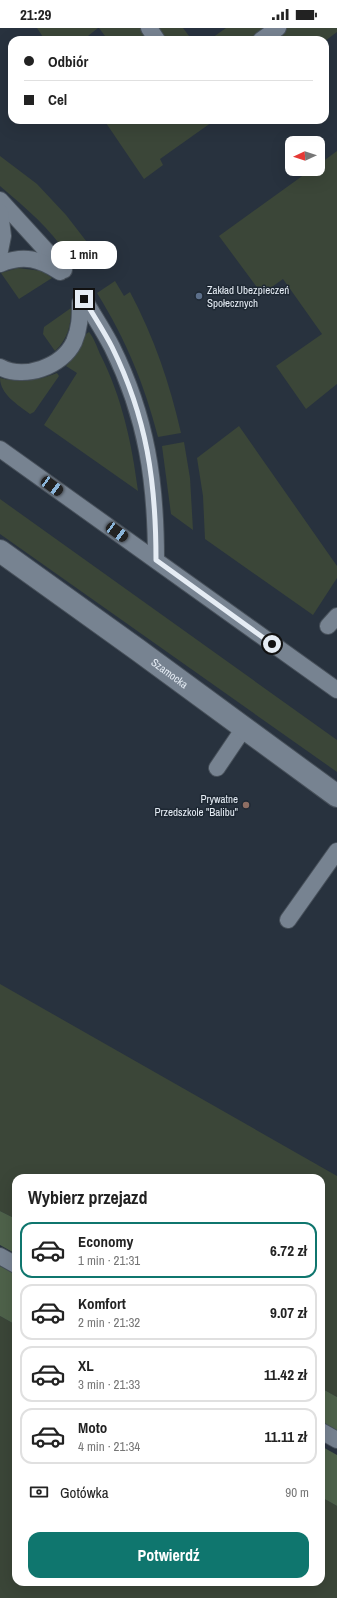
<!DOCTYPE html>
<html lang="pl">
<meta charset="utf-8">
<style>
body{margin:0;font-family:"Archivo Narrow",sans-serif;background:#f2f2f2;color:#222;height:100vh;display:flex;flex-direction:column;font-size:15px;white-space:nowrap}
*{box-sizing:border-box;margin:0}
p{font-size:13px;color:#767676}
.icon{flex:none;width:22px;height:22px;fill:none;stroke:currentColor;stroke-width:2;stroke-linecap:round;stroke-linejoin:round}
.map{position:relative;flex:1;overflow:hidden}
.drawer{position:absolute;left:12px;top:1146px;width:313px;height:412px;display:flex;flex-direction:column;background:#fff;border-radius:12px;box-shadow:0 4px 16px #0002}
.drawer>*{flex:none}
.top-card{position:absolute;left:8px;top:8px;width:321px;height:88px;border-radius:12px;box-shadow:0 4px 16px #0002;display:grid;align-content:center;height:88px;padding:0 16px;background:#fff}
.needle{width:26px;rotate:267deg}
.buttons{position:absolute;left:285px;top:108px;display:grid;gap:8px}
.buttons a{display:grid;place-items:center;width:40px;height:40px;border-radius:8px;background:#fff;box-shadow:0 4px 16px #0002;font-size:20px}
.end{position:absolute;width:18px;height:18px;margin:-9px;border:5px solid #e5ecf4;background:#111;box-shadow:0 0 0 2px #111}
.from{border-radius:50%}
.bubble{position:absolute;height:28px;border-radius:12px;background:#fff;box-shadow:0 4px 16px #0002;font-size:13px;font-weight:700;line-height:28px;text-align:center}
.car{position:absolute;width:12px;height:24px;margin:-12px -6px;border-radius:5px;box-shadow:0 0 3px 1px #0007;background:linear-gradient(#222 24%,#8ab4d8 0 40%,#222 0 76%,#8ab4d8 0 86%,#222 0)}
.top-card b{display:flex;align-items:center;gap:14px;height:38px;font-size:15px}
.top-card b+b{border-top:1px solid #e0e0e0}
.top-card i{width:10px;height:10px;background:#222}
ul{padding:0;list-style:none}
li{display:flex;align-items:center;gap:12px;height:56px;margin:0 8px 6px;padding:0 8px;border:2px solid #e0e0e0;border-radius:12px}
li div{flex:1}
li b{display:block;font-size:15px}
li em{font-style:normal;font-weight:700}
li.active{border-color:#0f766e}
li>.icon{width:36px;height:36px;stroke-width:1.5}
h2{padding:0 16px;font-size:18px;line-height:48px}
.pay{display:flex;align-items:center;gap:10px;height:44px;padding:0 16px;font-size:15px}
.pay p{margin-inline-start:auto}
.primary-button{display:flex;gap:8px;margin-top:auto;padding:8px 16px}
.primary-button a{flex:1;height:46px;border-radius:12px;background:#0f766e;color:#fff;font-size:16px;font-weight:700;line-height:46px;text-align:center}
.status{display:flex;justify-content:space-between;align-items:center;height:28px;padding:0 20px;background:#fff;direction:ltr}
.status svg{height:11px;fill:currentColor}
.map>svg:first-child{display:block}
.green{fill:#3b4638}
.forest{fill:#4e624a}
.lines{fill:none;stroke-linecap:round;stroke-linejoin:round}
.lane-casing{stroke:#47505a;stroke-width:18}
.street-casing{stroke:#47505a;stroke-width:24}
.lane{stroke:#778391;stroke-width:16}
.street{stroke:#778391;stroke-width:22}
.route{stroke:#e5ecf4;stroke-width:5}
.service-dot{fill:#5c6f8a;stroke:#1e2833;stroke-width:1.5}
.education-dot{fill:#8d6e63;stroke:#1e2833;stroke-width:1.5}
.labels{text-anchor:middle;stroke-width:3;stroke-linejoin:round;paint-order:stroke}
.poi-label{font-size:11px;fill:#e5ecf4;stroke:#1e2833;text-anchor:start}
.street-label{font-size:11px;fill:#e5ecf4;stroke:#1e2833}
</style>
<div class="status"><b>21:29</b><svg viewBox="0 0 49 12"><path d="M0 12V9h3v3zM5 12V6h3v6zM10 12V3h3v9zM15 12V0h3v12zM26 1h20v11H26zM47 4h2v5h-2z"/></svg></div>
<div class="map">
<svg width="337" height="1570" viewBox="0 0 337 1570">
<rect width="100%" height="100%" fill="#28323e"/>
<g class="green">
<polygon points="37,0 98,0 83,12 45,12"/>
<polygon points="99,0 183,0 192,12 108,12"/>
<polygon points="226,0 337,0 337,4 325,13 209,12"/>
<polygon points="104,92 215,92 160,131 163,137 144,151"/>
<polygon points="337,123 337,356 306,381 276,338 322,306 283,251 262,266 219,208 312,141 318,141 318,137"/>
<path d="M0 128 37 156 66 187 90 218 71 232C51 201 28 182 0 158Z"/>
<polygon points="18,240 42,243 52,250 19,271 1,245"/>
<path d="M115 253 124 268 130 264C154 309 170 356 181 405L158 409C144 355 126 312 97 265Z"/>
<path d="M71 280C71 297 68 311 55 323L43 306 44 299Z"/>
<path d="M89 304C94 310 97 319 100 326 122 369 132 416 138 463L44 397 77 345 66 338 76 327 86 306Z"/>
<path d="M57 345 59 348 34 384 30 386C18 377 0 366 0 350 21 355 37 353 57 345Z"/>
<polygon points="239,398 337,538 337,550 313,587 205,511 203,468 197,430"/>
<polygon points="184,414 190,450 193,502 171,486 162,418"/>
<polygon points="0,471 337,712 337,744 0,506"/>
<polygon points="0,956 337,1148 337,1369 321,1360 321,1150 16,1150 16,1191 0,1183"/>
<polygon points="0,1288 16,1297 16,1554 321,1554 321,1469 337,1478 337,1570 0,1570"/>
</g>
<g class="forest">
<polygon points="0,1183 16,1191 16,1226 0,1217"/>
<polygon points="0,1238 16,1247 16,1297 0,1288"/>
<polygon points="321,1360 337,1369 337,1403 321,1394"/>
<polygon points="321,1418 337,1427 337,1478 321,1469"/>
</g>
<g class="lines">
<g class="lane-casing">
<g id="lane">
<polyline points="149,0 157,12"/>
<polyline points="261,12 278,0"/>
<polyline points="0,172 64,242"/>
<polyline points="0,184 3,208 0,223"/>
<path d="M0 236C24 226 40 231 60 244"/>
<path d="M84 271C93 287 104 303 112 319 147 390 156 454 156 532"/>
<path d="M0 339C24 352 62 339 74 314 80 300 80 289 80 275"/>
<polyline points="0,421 337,662"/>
<polyline points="328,598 337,588"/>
<polyline points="217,740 244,700"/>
<polyline points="288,892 337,823"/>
<polyline points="0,1228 16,1237"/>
<polyline points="321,1403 337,1412"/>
</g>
</g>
<g class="street-casing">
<g id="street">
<path id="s1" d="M0 523 138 622 337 768"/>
</g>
</g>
<use href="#lane" class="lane"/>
<use href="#street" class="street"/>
</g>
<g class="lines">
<path class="route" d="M84 271C93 287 104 303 112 319 147 390 156 454 156 532L272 616"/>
</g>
<circle class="service-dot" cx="199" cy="268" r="4"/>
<circle class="education-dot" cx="246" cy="777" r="4"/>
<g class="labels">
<g class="poi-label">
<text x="207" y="266">Zakład Ubezpieczeń<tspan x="207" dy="13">Społecznych</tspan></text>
<text x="238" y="775" text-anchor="end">Prywatne<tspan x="238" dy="13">Przedszkole "Balibu"</tspan></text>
</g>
<g class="street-label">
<text dy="4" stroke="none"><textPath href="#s1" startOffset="209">Szamocka</textPath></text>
</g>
</g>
</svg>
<div class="buttons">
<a><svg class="needle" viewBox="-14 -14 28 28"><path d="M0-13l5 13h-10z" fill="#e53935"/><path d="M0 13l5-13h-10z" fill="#767676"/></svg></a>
</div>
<i class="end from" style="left:272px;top:616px"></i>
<i class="end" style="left:84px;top:271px"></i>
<div class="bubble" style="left:51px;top:213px;width:66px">1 min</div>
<i class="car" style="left:52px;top:458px;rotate:126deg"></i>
<i class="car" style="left:117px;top:504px;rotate:126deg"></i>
<div class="top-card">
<b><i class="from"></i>Odbiór</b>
<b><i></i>Cel</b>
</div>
<section class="drawer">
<h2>Wybierz przejazd</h2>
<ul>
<li class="active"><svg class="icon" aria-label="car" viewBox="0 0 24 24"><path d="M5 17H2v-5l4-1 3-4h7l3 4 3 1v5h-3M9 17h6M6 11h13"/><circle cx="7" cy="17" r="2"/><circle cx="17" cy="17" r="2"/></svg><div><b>Economy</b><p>1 min · 21:31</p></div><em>6.72 zł</em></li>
<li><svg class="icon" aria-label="car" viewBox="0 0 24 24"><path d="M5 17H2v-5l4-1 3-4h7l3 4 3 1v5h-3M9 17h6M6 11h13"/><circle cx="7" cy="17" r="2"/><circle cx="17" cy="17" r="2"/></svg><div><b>Komfort</b><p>2 min · 21:32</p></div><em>9.07 zł</em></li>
<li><svg class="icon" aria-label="car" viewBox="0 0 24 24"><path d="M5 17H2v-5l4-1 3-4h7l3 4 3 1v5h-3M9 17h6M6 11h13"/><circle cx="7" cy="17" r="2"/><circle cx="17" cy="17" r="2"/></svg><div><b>XL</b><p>3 min · 21:33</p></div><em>11.42 zł</em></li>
<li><svg class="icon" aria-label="car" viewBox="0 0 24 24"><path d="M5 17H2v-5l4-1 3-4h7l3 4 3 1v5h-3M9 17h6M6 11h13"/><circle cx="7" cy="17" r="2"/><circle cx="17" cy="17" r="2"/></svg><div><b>Moto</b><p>4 min · 21:34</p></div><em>11.11 zł</em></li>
</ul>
<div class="pay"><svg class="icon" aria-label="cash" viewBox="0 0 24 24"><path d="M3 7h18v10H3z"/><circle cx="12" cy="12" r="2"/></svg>Gotówka<p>90 m</p></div>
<div class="primary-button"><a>Potwierdź</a></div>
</section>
</div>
